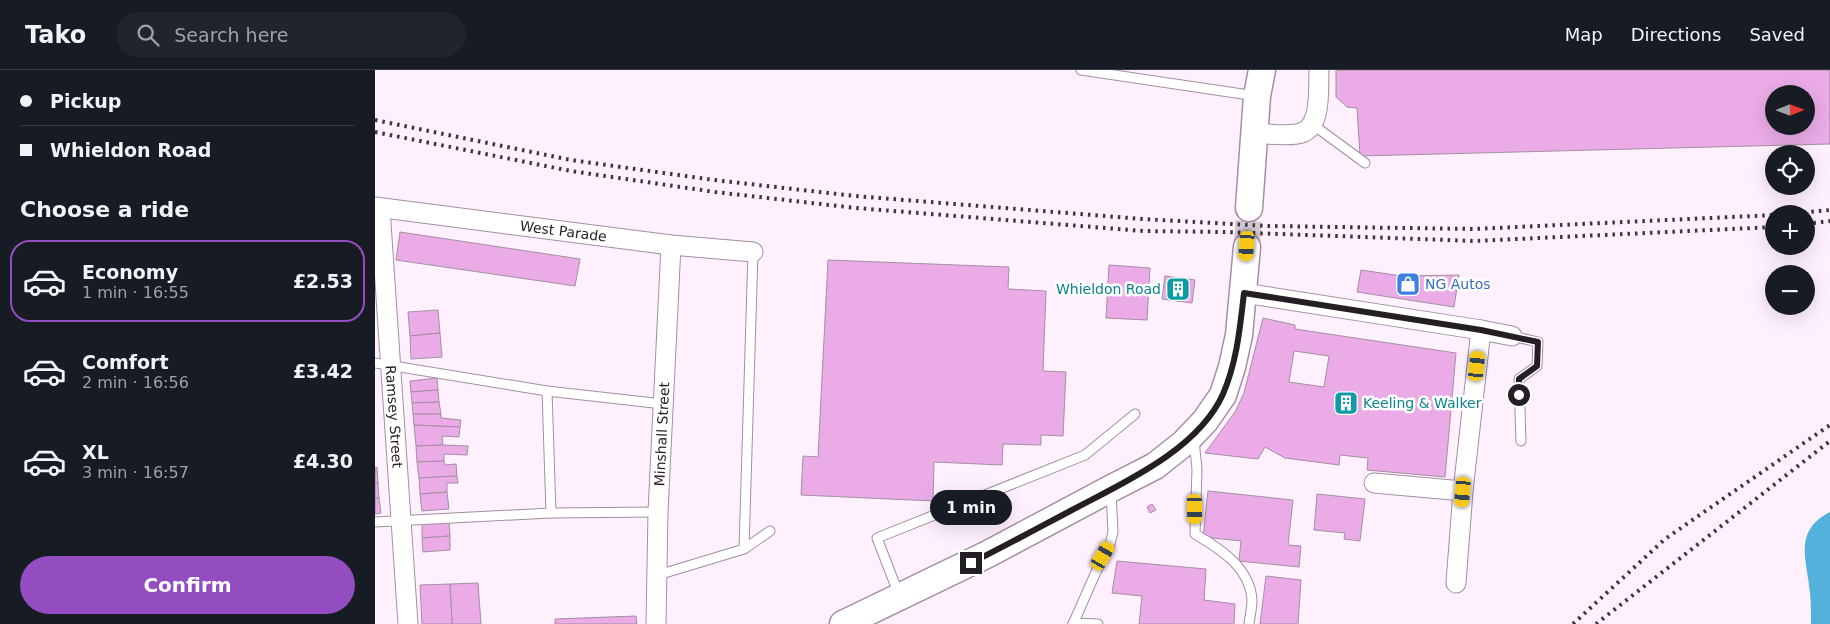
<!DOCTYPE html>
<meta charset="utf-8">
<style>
body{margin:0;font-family:"DejaVu Sans",sans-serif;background:#20242c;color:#f1f3f6;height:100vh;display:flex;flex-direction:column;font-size:19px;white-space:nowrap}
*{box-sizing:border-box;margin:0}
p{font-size:16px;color:#9ea1a6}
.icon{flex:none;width:28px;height:28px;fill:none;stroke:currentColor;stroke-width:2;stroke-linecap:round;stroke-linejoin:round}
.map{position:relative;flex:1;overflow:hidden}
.sheet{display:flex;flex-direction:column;background:#171b24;width:375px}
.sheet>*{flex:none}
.guide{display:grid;align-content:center;height:110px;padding:0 20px;background:#171b24}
.needle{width:32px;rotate:89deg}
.controls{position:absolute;left:1390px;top:15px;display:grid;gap:10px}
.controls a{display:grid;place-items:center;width:50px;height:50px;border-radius:50%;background:#171b24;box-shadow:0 5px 20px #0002;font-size:25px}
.end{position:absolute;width:22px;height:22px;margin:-11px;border:6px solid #251e25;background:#fff;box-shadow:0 0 0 2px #fff}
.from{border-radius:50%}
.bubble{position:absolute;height:35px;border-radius:18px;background:#171b24;box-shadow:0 5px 20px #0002;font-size:16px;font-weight:600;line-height:35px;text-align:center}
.car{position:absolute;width:15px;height:30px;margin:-15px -8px;border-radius:6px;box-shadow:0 0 4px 1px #0007;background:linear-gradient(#f5c518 24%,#345 0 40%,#f5c518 0 76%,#345 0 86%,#f5c518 0)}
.guide b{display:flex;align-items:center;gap:18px;height:48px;font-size:19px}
.guide b+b{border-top:1px solid #363941}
.guide i{width:12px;height:12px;background:#f1f3f6}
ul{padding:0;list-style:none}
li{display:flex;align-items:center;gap:15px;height:82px;margin:0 10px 8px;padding:0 10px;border:2px solid transparent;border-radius:20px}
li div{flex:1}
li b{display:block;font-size:19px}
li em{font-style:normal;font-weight:600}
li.current{border-color:#944dc1}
li>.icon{width:45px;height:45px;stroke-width:1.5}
h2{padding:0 20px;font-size:22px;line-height:60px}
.action{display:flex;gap:10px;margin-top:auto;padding:10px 20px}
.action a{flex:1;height:58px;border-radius:30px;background:#944dc1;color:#fff;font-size:20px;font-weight:600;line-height:58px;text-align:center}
header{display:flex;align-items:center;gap:30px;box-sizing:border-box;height:70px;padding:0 25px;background:#171b24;border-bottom:1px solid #363941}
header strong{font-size:24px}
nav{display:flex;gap:28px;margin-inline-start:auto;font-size:18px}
.search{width:350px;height:45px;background:#20242c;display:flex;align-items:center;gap:12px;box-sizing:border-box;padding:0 18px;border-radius:28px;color:#9ea1a6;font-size:19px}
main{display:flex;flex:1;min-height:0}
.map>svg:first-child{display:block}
.water{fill:#53b1db}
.building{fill:#eaabe7;stroke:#a38fa2;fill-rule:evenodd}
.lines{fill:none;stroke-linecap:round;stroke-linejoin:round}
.secondary-tunnel{stroke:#d3c7d2;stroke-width:26;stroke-dasharray:26 13;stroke-linecap:butt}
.lane-casing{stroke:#a38fa2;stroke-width:11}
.street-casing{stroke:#a38fa2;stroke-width:21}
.secondary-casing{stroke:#a38fa2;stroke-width:29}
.lane{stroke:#fff;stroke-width:9}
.street{stroke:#fff;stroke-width:19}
.secondary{stroke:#fff;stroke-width:26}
.rail{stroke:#3d363d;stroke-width:4;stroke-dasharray:2.5 5;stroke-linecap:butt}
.route{stroke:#251e25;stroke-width:6}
.labels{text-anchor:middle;stroke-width:5;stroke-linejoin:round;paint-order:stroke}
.street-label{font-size:14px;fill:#251e25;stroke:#fff}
.shop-label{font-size:14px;fill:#366cbe;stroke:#fff;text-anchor:start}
.culture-label{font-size:14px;fill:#0d838f;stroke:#fff;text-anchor:end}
</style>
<header>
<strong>Tako</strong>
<div class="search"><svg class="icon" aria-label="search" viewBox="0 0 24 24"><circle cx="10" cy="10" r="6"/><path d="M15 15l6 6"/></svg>Search here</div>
<nav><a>Map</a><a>Directions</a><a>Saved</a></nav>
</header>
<main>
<section class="sheet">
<div class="guide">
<b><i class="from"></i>Pickup</b>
<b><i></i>Whieldon Road</b>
</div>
<h2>Choose a ride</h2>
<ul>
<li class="current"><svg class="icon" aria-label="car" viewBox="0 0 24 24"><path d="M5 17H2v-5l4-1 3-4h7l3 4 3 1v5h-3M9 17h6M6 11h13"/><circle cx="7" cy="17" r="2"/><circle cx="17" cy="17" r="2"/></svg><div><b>Economy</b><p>1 min · 16:55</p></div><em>£2.53</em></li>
<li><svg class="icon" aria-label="car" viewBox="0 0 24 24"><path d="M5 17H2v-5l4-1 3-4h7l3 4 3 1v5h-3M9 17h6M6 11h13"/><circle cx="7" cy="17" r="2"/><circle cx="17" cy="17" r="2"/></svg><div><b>Comfort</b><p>2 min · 16:56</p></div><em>£3.42</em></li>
<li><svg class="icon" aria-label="car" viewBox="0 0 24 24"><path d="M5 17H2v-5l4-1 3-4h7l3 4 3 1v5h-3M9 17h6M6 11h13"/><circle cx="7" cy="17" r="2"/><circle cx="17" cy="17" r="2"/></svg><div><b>XL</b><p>3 min · 16:57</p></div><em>£4.30</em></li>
</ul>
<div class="action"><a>Confirm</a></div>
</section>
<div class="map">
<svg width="1455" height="554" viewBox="0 0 1455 554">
<rect width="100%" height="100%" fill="#fef1fd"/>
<path class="water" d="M1455 442V554H1436C1436 543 1436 533 1435 522 1432 489 1418 461 1455 442Z"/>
<g class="building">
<path d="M961 0H1455V74L985 86 982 38 972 37 961 27ZM1399 24H1431V56H1399Z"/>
<polygon points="25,162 205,189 200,216 21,190"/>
<polygon points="453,190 634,197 633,219 671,221 668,301 691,302 688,366 666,365 666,375 628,374 627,395 559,392 558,431 426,425 428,386 443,387"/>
<polygon points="734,195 775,198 772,250 731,248"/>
<polygon points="986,200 1027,206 1084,205 1079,237 982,222"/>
<polygon points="790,206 820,210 817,233 787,229"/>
<polygon points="63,240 65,263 35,266 33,242"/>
<path d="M888 248 920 255V259L1081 283 1070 407 992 400 993 388 965 385 964 395 910 388 890 377 883 389 830 383 860 342 869 323ZM919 281 954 286 949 317 914 312Z"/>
<polygon points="65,263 67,287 36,289 35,266"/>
<polygon points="62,308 63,320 36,322 35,311"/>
<polygon points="63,320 64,332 37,333 36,322"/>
<polygon points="64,332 66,344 38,344 37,333"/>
<polygon points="38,344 66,344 66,348 86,350 85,357 39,355"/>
<polygon points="39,355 85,357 84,367 67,366 68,375 41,376"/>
<polygon points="68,375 93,376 92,385 69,384 69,391 42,392 41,376"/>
<polygon points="69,391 70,395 81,394 82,406 44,408 42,392"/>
<polygon points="2,397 3,413 0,413 0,398"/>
<polygon points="82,406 83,413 72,413 72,422 45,424 44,408"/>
<polygon points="0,413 3,413 4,428 0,428"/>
<polygon points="833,421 918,430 913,475 926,476 924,497 864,491 866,471 828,467"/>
<polygon points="72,422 74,439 47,441 45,424"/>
<polygon points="942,424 990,429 985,471 969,469 970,463 939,460"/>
<polygon points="0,428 4,428 6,443 0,444"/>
<polygon points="777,434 781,440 775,443 772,437"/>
<polygon points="74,452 75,466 47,468 47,453"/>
<polygon points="75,466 75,480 48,482 47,468"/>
<polygon points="742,491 831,499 829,530 860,534 859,554 764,554 767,526 737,523"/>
<polygon points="891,506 926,510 923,554 885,554"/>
<polygon points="103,513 106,554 77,554 75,514"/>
<polygon points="75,514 77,554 47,554 45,515"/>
<polygon points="261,546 262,554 180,554 180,549"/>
</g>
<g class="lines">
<polyline class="secondary-tunnel" points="872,177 874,138"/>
<g class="lane-casing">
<g id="lane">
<polyline points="706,0 881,26"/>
<polyline points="937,54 990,93"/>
<polyline points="1137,266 1163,272 1162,296 1144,309 1146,371"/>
<polyline points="0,293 172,321 288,334"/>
<polyline points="172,321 176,443"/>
<path d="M819 370 822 399 820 464C846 479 875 498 877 530 877 538 875 546 874 554"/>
<polyline points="0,452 176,443 283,442"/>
<polyline points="369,479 378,182"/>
<polyline points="283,505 369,479 395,461"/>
<polyline points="524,525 502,468 710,385 760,344"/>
<polyline points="698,553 723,554"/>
<polyline points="698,554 728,486 735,474 738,462 736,422"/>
</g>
</g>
<g class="street-casing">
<g id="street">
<path d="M879 63C892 64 908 66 922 64 948 61 943 19 944 0"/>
<path id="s1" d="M0 137 296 175 378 182"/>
<path id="s2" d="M5 138 33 554"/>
<polyline points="869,223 1106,260 1137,266"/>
<polyline points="999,413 1088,421"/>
<polyline points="1081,513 1088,421 1106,260"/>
<path id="s3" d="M281 554 283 442 296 175"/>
</g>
</g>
<g class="secondary-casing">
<g id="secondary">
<polyline points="874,138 882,26 887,0"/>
<polyline points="468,554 613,484 735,419 780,396 809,373 830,351 848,325 857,297 864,265 872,177"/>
</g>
</g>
<use href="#lane" class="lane"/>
<use href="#street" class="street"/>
<use href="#secondary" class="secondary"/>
<g class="rail">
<polyline points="0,50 196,90 339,110 480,126 767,149 893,156 1099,159 1399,145"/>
<polyline points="0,62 196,101 340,122 481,138 768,161 849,162 1100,171 1399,157"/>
<polyline points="1414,144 1455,140"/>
<polyline points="1431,154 1455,151"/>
<polyline points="1198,554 1290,469 1455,355"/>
<polyline points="1221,554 1455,371"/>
</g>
</g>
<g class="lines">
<path class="route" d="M596 493C630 476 663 458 697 440 748 413 823 380 848 324 862 292 865 257 869 223L1106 260 1163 272 1162 296 1144 309V325"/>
</g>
<defs>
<g id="shop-square" transform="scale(1.25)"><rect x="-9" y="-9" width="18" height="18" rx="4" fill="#3f7fe0" stroke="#fff"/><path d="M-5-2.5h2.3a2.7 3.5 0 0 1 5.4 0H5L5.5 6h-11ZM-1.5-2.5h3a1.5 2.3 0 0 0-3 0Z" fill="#fff"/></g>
<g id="building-square" transform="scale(1.25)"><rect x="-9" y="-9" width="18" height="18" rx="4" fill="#0f9aa8" stroke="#fff"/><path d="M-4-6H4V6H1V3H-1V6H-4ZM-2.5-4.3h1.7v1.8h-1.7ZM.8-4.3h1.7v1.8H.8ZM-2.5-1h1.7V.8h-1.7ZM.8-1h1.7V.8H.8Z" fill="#fff"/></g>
</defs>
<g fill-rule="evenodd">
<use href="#shop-square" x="1033" y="214"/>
<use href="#building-square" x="803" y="219"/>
<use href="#building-square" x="971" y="333"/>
</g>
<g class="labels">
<g class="street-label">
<text dy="5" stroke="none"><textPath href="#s1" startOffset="190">West Parade</textPath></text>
<text dy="5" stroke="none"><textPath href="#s2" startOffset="209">Ramsey Street</textPath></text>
<text dy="5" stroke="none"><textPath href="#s3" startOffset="190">Minshall Street</textPath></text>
</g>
<g class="shop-label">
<text x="1050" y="219">NG Autos</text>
</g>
<g class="culture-label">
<text x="786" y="224">Whieldon Road</text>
<text x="988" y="338" text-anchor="start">Keeling &amp; Walker</text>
</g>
</g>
</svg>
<div class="controls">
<a><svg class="needle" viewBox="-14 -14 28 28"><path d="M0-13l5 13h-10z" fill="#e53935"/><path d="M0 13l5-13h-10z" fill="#9ea1a6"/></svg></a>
<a><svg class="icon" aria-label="locate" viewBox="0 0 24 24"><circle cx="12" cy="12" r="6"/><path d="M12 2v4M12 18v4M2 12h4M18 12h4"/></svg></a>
<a>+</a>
<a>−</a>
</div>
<i class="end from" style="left:1144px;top:325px"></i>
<i class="end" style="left:596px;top:493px"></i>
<div class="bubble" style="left:555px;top:420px;width:82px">1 min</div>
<i class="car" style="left:872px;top:176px;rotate:184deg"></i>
<i class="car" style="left:1102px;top:296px;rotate:6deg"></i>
<i class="car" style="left:1088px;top:422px;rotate:185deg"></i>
<i class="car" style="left:820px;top:439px;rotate:179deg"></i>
<i class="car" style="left:728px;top:486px;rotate:30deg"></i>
</div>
</main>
